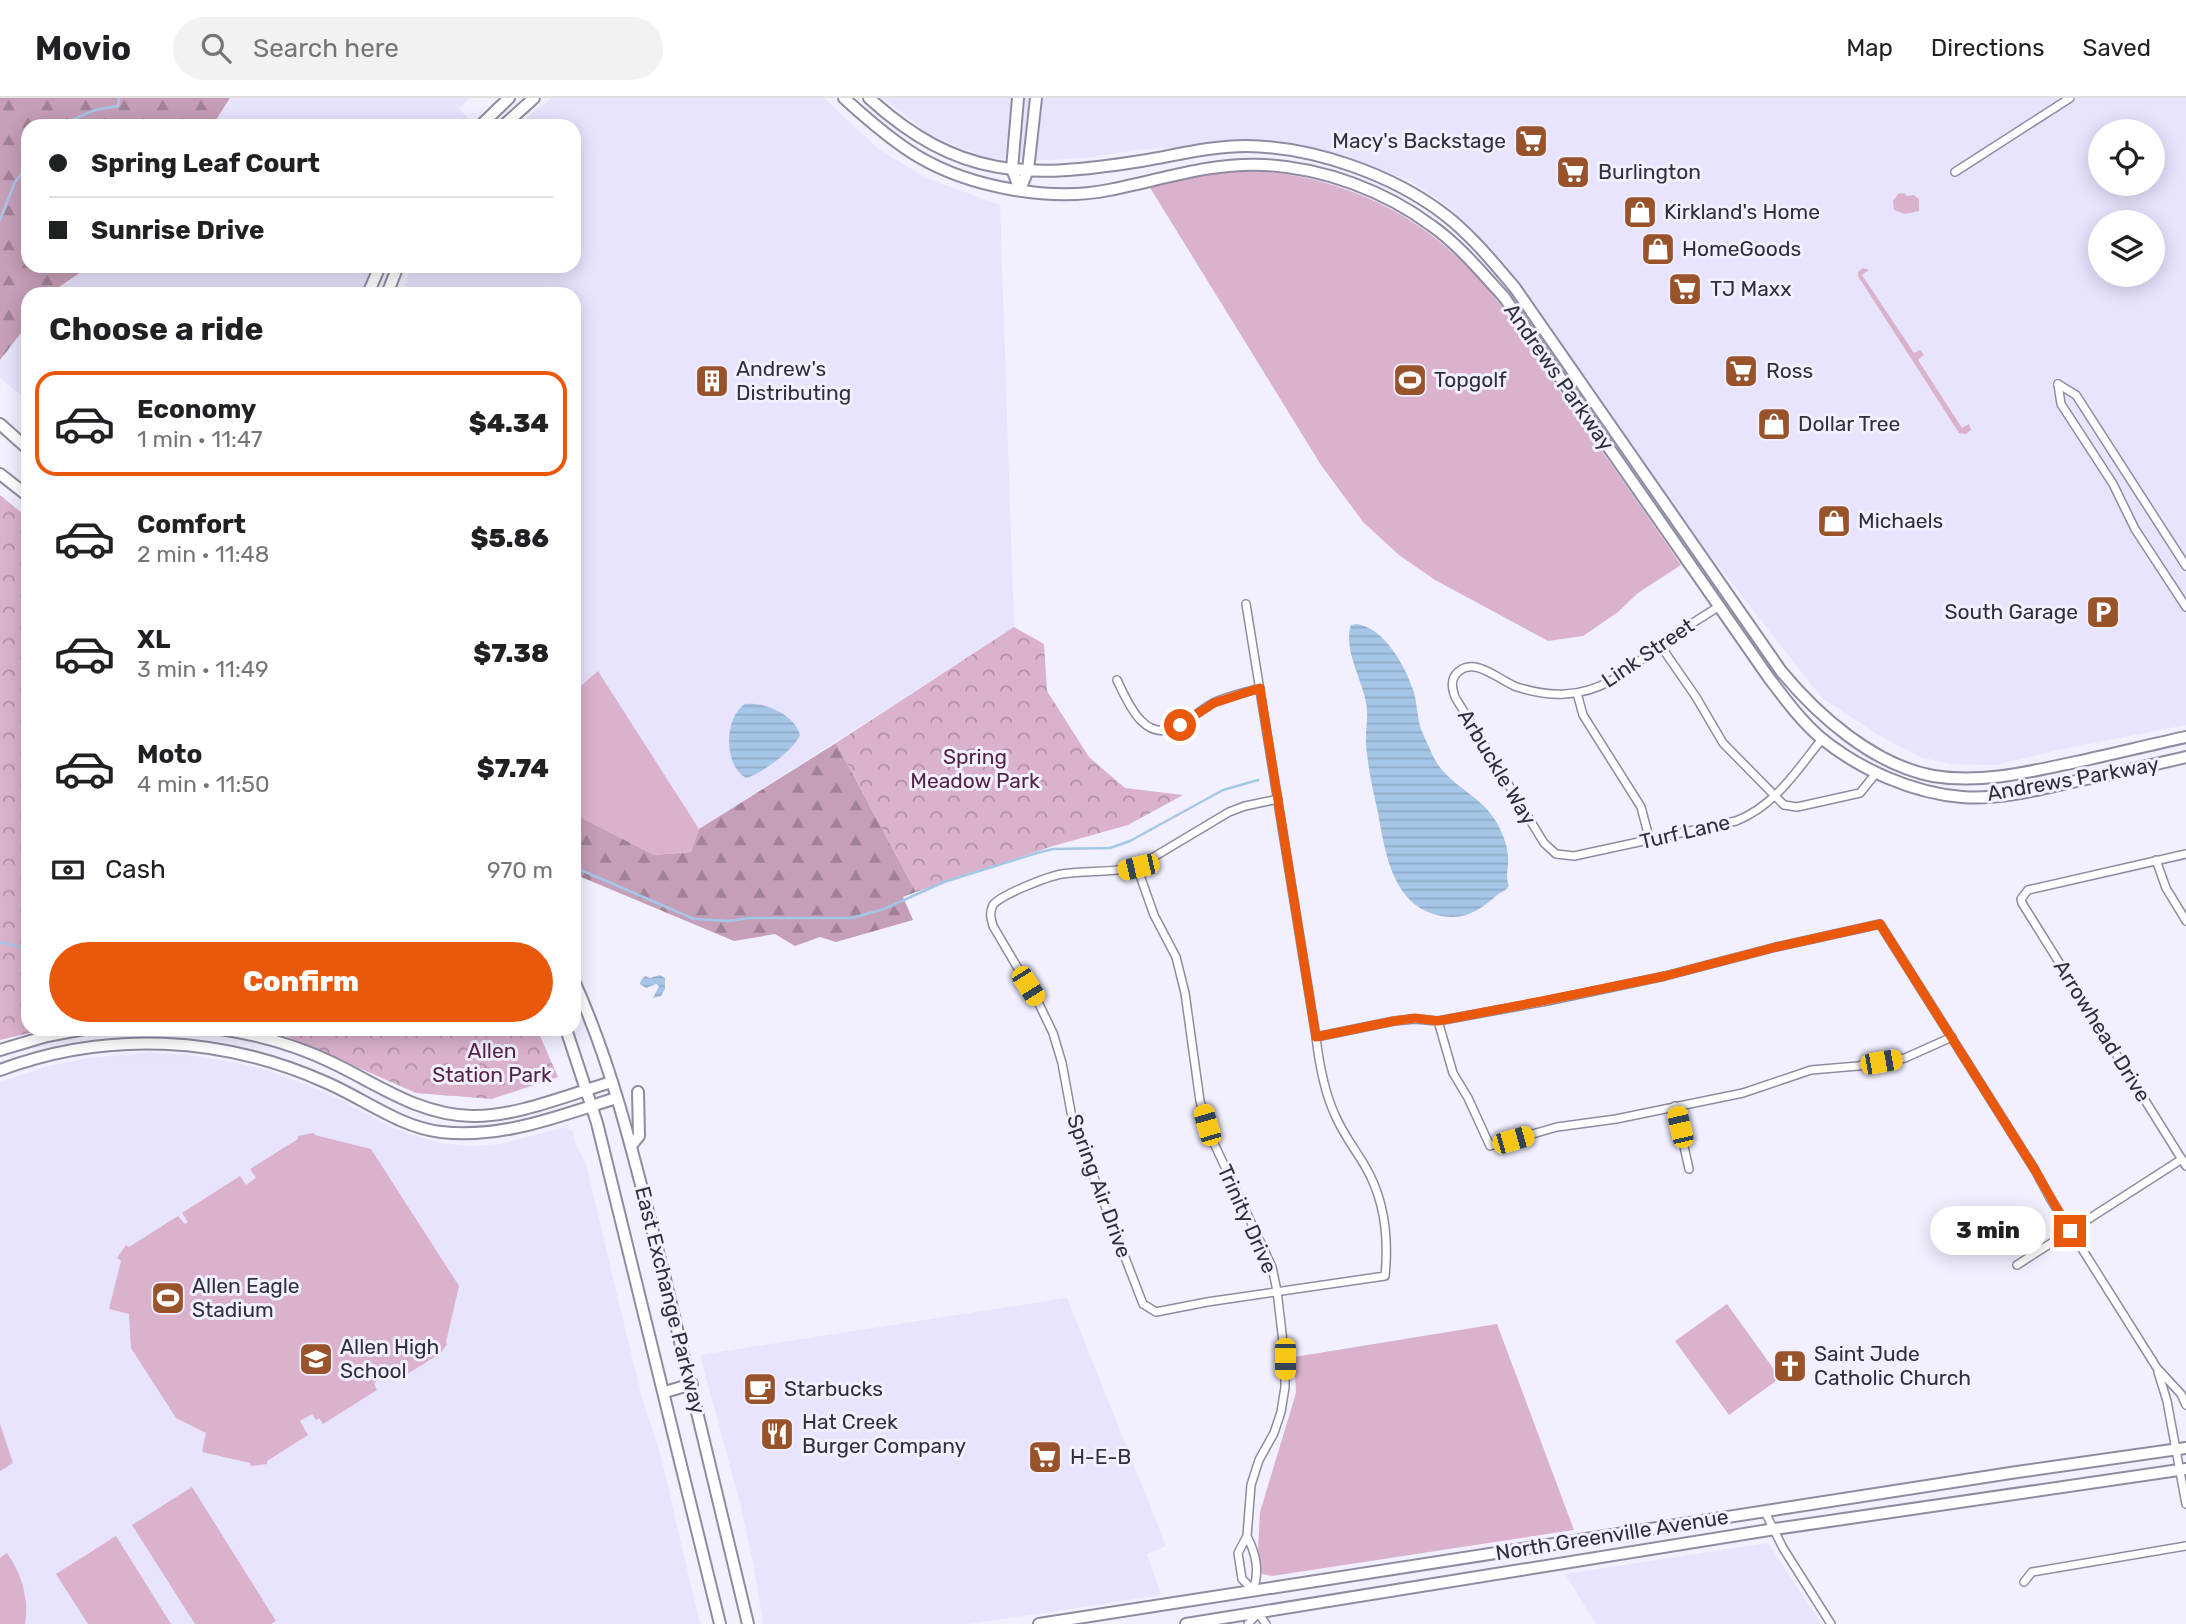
<!DOCTYPE html>
<meta charset="utf-8">
<style>
body{margin:0;font-family:Rubik,sans-serif;background:#f2f2f2;color:#202124;height:100vh;display:flex;flex-direction:column;font-size:26px;white-space:nowrap}
*{box-sizing:border-box;margin:0}
p{font-size:23px;color:#757577}
.icon{flex:none;width:38px;height:38px;fill:none;stroke:currentColor;stroke-width:2;stroke-linecap:round;stroke-linejoin:round}
.map{position:relative;flex:1;overflow:hidden}
.drawer{position:absolute;left:21px;top:189px;width:560px;height:749px;display:flex;flex-direction:column;background:#fff;border-radius:21px;box-shadow:0 4px 18px #0003}
.drawer>*{flex:none}
.top-card{position:absolute;left:21px;top:21px;width:560px;height:154px;border-radius:21px;box-shadow:0 4px 18px #0003;display:grid;align-content:center;height:154px;padding:0 28px;background:#fff}
.fabs{position:absolute;left:2088px;top:21px;display:grid;gap:14px}
.fabs a{display:grid;place-items:center;width:77px;height:77px;border-radius:50%;background:#fff;box-shadow:0 4px 18px #0003;font-size:35px}
.end{position:absolute;width:32px;height:32px;margin:-16px;border:9px solid #ea580c;background:#fff;box-shadow:0 0 0 4px #fff}
.from{border-radius:50%}
.bubble{position:absolute;height:49px;border-radius:24px;background:#fff;box-shadow:0 4px 18px #0003;font-size:23px;font-weight:800;line-height:49px;text-align:center}
.car{position:absolute;width:21px;height:42px;margin:-21px -10px;border-radius:9px;box-shadow:0 0 5px 2px #0007;background:linear-gradient(#f5c518 24%,#345 0 40%,#f5c518 0 76%,#345 0 86%,#f5c518 0)}
.top-card b{display:flex;align-items:center;gap:24px;height:66px;font-size:26px}
.top-card b+b{border-top:2px solid #e0e0e0}
.top-card i{width:18px;height:18px;background:#202124}
ul{padding:0;list-style:none}
li{display:flex;align-items:center;gap:21px;height:105px;margin:0 14px 10px;padding:0 14px;border:4px solid transparent;border-radius:21px}
li div{flex:1}
li b{display:block;font-size:26px}
li em{font-style:normal;font-weight:800}
li.selected{border-color:#ea580c}
li>.icon{width:63px;height:63px;stroke-width:1.5}
h2{padding:0 28px;font-size:32px;line-height:84px}
.pay{display:flex;align-items:center;gap:18px;height:77px;padding:0 28px;font-size:26px}
.pay p{margin-inline-start:auto}
.action{display:flex;gap:14px;margin-top:auto;padding:14px 28px}
.action a{flex:1;height:80px;border-radius:42px;background:#ea580c;color:#fff;font-size:28px;font-weight:800;line-height:80px;text-align:center}
header{display:flex;align-items:center;gap:42px;box-sizing:border-box;height:98px;padding:0 35px;background:#fff;border-bottom:2px solid #e0e0e0}
header strong{font-size:33px}
nav{display:flex;gap:38px;margin-inline-start:auto;font-size:24px}
.search{width:490px;height:63px;background:#f2f2f2;display:flex;align-items:center;gap:18px;box-sizing:border-box;padding:0 24px;border-radius:38px;color:#757577;font-size:26px}
.map>svg:first-child{display:block}
.built{fill:#e8e3fe;fill-rule:evenodd}
.grass{fill:#dab2cc}
.forest{fill:url(#forest-firs)}
.park{fill:url(#park-crowns)}
.water{fill:url(#water-rules)}
.lines{fill:none;stroke-linecap:round;stroke-linejoin:round}
.stream{stroke:#a6c6e7;stroke-width:2.5}
.street-casing{stroke:#908ba2;stroke-width:10}
.secondary-casing{stroke:#908ba2;stroke-width:14}
.street{stroke:#fff;stroke-width:7}
.secondary{stroke:#fff;stroke-width:10}
.route{stroke:#ea580c;stroke-width:9}
.labels{text-anchor:middle;stroke-width:6;stroke-linejoin:round;paint-order:stroke}
.poi-label{font-size:21px;fill:#312f39;stroke:#f2efff;text-anchor:start}
.street-label{font-size:21px;fill:#312f39;stroke:#f2efff}
.park-label{font-size:21px;fill:#562447;stroke:#f2efff}
</style>
<header>
<strong>Movio</strong>
<div class="search"><svg class="icon" aria-label="search" viewBox="0 0 24 24"><circle cx="10" cy="10" r="6"/><path d="M15 15l6 6"/></svg>Search here</div>
<nav><a>Map</a><a>Directions</a><a>Saved</a></nav>
</header>
<div class="map">
<svg width="2186" height="1526" viewBox="0 0 2186 1526">
<defs>
<pattern id="forest-firs" width="22" height="20" patternUnits="userSpaceOnUse" patternTransform="scale(1.75)"><rect width="22" height="20" fill="#c59eb7"/><path d="M5 1l3.5 6h-7zM16 11l3.5 6h-7z" fill="#a18196"/></pattern>
<pattern id="park-crowns" width="20" height="18" patternUnits="userSpaceOnUse" patternTransform="scale(1.75)"><rect width="20" height="18" fill="#dab2cc"/><path d="M2 6a3 3 0 1 1 6 0M12 15a3 3 0 1 1 6 0" fill="none" stroke="#b191a7"/></pattern>
<pattern id="water-rules" width="6" height="5" patternUnits="userSpaceOnUse" patternTransform="scale(1.75)"><rect width="6" height="5" fill="#a6c6e7"/><path d="M0 2.5h6" fill="none" stroke="#8faac7"/></pattern>
</defs>
<rect width="100%" height="100%" fill="#f2efff"/>
<g class="built">
<polygon points="230,0 469,0 459,11 468,20 461,28 212,28"/>
<polygon points="552,0 824,0 877,50 926,80 1000,107 1014,529 699,731 598,574 574,594 574,196 403,196 411,168 574,168 574,28 519,28 534,13"/>
<path d="M883 0H2186V627L2057 652 1996 667 1950 666 1920 659 1885 641 1822 600 1705 451 1508 170 1487 146 1447 108 1409 82 1336 57 1306 50 1246 44 1135 52 1093 59 1054 62 989 61 929 36ZM2100 33H2152V86H2100ZM2100 124H2152V177H2100Z"/>
<polygon points="90,168 374,168 363,196 52,196 56,191"/>
<polygon points="28,226 28,303 0,280 0,262"/>
<polygon points="151,955 188,957 238,965 266,972 305,986 341,1002 393,1030 439,1045 470,1048 501,1046 565,1029 573,1034 575,1045 586,1066 623,1222 643,1303 661,1359 700,1526 0,1526 0,984 48,968 88,960"/>
<polygon points="1067,1200 1166,1448 1147,1456 1161,1497 969,1526 763,1526 755,1475 740,1405 700,1257"/>
<polygon points="1768,1445 1821,1526 1596,1526 1565,1476"/>
</g>
<g class="grass">
<path d="M1243 72C1337 76 1419 113 1482 184 1510 215 1532 253 1556 288 1598 347 1640 407 1681 467L1638 495 1618 514 1583 538 1548 543 1435 482 1399 457 1363 424 1321 367 1149 88 1205 75Z"/>
<polygon points="1904,95 1907,98 1914,97 1919,101 1919,113 1905,116 1894,112 1893,103 1898,96"/>
<polygon points="1863,170 1869,172 1862,177 1914,255 1920,252 1924,257 1918,262 1962,330 1969,326 1971,332 1966,336 1959,335 1858,178 1858,174"/>
<polygon points="598,573 699,731 691,754 654,757 574,716 574,594"/>
<polygon points="314,1035 315,1037 371,1051 459,1188 446,1244 447,1246 438,1259 436,1258 396,1283 386,1269 377,1275 380,1281 374,1285 377,1292 323,1326 319,1320 316,1322 312,1316 300,1323 308,1337 267,1363 267,1366 251,1368 250,1365 202,1354 206,1335 176,1320 131,1250 129,1216 109,1211 121,1163 117,1160 126,1147 129,1149 178,1118 185,1126 188,1124 182,1115 240,1078 246,1087 256,1080 250,1071 298,1041 298,1038"/>
<polygon points="1727,1206 1780,1280 1729,1317 1675,1243"/>
<polygon points="1497,1226 1574,1432 1272,1478 1262,1476 1258,1453 1260,1414 1296,1295 1294,1259"/>
<polygon points="0,1326 13,1365 0,1373"/>
<polygon points="192,1389 276,1523 271,1526 195,1526 132,1427"/>
<polygon points="116,1438 171,1526 88,1526 56,1476"/>
<path d="M7 1455C22 1477 29 1500 25 1526H0V1460Z"/>
</g>
<g class="forest">
<polygon points="0,0 230,0 212,28 28,28 28,168 90,168 56,191 52,196 28,196 28,226 0,262"/>
<polygon points="836,645 916,794 903,799 913,822 836,844 820,839 795,848 775,836 734,843 574,776 574,716 654,757 691,754 699,731"/>
</g>
<g class="park">
<polygon points="0,397 28,420 28,931 46,931 0,942"/>
<polygon points="1014,529 1044,546 1047,593 1089,659 1125,690 1183,697 1128,727 1053,748 916,794 836,645"/>
<polygon points="270,931 537,931 558,979 492,1001 416,995"/>
</g>
<g class="water">
<path d="M1357 526C1384 530 1405 567 1413 592 1417 603 1417 616 1420 628 1423 638 1429 648 1433 658 1446 687 1483 697 1498 727 1505 740 1509 753 1508 767 1507 776 1506 780 1509 788 1505 794 1502 793 1497 797 1484 809 1469 820 1450 819 1394 815 1386 759 1378 715 1373 693 1368 670 1366 647 1365 633 1369 618 1366 605 1362 581 1343 551 1351 527Z"/>
<path d="M745 606C765 604 794 616 800 637 794 652 761 676 746 680 723 667 724 619 745 606Z"/>
<polygon points="660,877 665,880 665,891 661,898 653,900 659,888 656,886 646,890 640,886 641,882 645,878 650,880"/>
</g>
<g class="lines">
<g class="stream">
<polyline points="58,28 95,12 118,8 119,0"/>
<polyline points="0,122 15,84 28,67"/>
<polyline points="574,769 694,821 728,823 750,820 852,820 884,811 944,784 1037,755 1053,751 1110,750 1130,743 1223,692 1258,682"/>
<polyline points="0,844 28,851"/>
</g>
<g class="street-casing">
<g id="street">
<polyline points="1955,74 2070,0"/>
<polyline points="2058,286 2061,306 2113,386 2135,431 2186,509"/>
<polyline points="2058,286 2076,297 2186,468"/>
<path d="M1246 506 1316 939C1319 965 1324 993 1335 1017 1343 1036 1355 1051 1365 1068 1385 1102 1389 1139 1385 1178L1207 1204 1156 1214 1143 1206 1073 1025 1062 965 1053 935 1039 906 993 828C991 820 989 815 993 807 1000 797 1049 778 1062 776 1087 772 1112 775 1137 769L1229 714 1245 708 1278 701"/>
<path d="M1718 509C1701 520 1684 530 1668 541 1635 565 1609 594 1565 596 1549 597 1533 594 1517 589 1500 583 1475 558 1458 574 1450 581 1452 590 1455 599L1544 745 1556 756 1574 758 1736 723C1775 708 1797 672 1822 641"/>
<polyline points="1660,547 1696,599 1723,645 1784,707 1797,709 1860,695 1877,674"/>
<path d="M1117 582C1128 605 1144 645 1177 629 1189 622 1201 612 1213 605 1228 598 1244 595 1260 590"/>
<polyline points="1577,595 1583,617 1641,709 1650,743"/>
<polyline points="2186,756 2028,792 2021,801 2022,805 2186,1068"/>
<polyline points="2156,762 2166,790 2186,823"/>
<path d="M1137 769 1154 817 1176 859 1185 895 1200 1003 1211 1039 1272 1169 1277 1193 1285 1261V1289L1281 1314 1274 1335 1259 1362 1251 1387 1247 1438 1238 1455 1242 1481 1253 1492C1260 1473 1256 1456 1247 1438"/>
<polyline points="1438,923 1453,975 1468,1000 1490,1048 1557,1029 1616,1021 1743,995 1811,972 1858,968 1905,960 1952,939"/>
<polyline points="1316,939 1394,923 1415,921 1438,923 1547,903 1665,878 1776,849 1880,826 2035,1072 2050,1100 2157,1270 2181,1296 2186,1307"/>
<polyline points="1675,1008 1689,1071"/>
<polyline points="2017,1167 2182,1061"/>
<polyline points="2158,1274 2167,1303 2186,1406"/>
<polyline points="1765,1414 1783,1450 1831,1526"/>
<polyline points="2024,1484 2032,1474 2186,1448"/>
<polyline points="1248,1526 1258,1515 1266,1526"/>
</g>
</g>
<g class="secondary-casing">
<g id="secondary">
<path d="M844 0C867 21 892 43 919 59 970 89 1050 104 1109 92 1161 82 1210 64 1265 67 1324 70 1385 93 1432 128 1459 147 1481 174 1504 199L1769 580C1785 601 1801 623 1821 640 1859 671 1912 695 1962 699 1999 702 2036 692 2072 684 2110 676 2148 668 2186 659"/>
<path d="M869 0C958 81 1028 81 1141 63 1177 57 1211 48 1247 48 1313 49 1392 76 1445 117 1472 138 1493 164 1515 190L1781 573C1818 618 1874 667 1933 678 1981 686 2029 674 2076 664 2113 656 2149 647 2186 639"/>
<polyline points="1018,0 1012,71 1020,92"/>
<polyline points="480,28 509,0"/>
<polyline points="503,28 534,0"/>
<polyline points="1020,92 1028,72 1036,0"/>
<polyline points="368,196 380,168"/>
<polyline points="387,196 398,168"/>
<polyline points="0,326 28,351"/>
<polyline points="0,376 28,398"/>
<path d="M574 883C617 978 639 1081 665 1181 693 1296 721 1411 748 1526"/>
<path d="M221 931C259 937 298 948 333 965 379 987 419 1017 472 1018 516 1019 570 996 612 984"/>
<polyline points="566,931 597,1025 720,1526"/>
<polyline points="0,952 47,938 84,931"/>
<path d="M0 972C106 932 222 938 325 984 363 1000 399 1029 441 1034 502 1041 559 1018 616 1000"/>
<polyline points="631,1048 639,1038 638,994"/>
<polyline points="665,1294 692,1286"/>
<polyline points="1039,1526 2017,1374 2186,1350"/>
<polyline points="1186,1526 1775,1431 2186,1371"/>
</g>
</g>
<use href="#street" class="street"/>
<use href="#secondary" class="secondary"/>
</g>
<g class="lines">
<polyline class="route" points="1180,627 1214,605 1260,590 1316,939 1394,923 1415,920 1438,923 1547,902 1665,878 1776,849 1880,826 2035,1072 2070,1133"/>
</g>
<defs>
<g id="supermarket-square" transform="scale(1.75)"><rect x="-9" y="-9" width="18" height="18" rx="4" fill="#99532b" stroke="#f2efff"/><path d="M-6-5.5h2.5l.6 2H6L4.5 2H-2.5L-4.4-4H-6ZM-1.5 3.2a1.3 1.3 0 1 0 .1 0ZM3 3.2a1.3 1.3 0 1 0 .1 0Z" fill="#fff"/></g>
<g id="shop-square" transform="scale(1.75)"><rect x="-9" y="-9" width="18" height="18" rx="4" fill="#99532b" stroke="#f2efff"/><path d="M-5-2.5h2.3a2.7 3.5 0 0 1 5.4 0H5L5.5 6h-11ZM-1.5-2.5h3a1.5 2.3 0 0 0-3 0Z" fill="#fff"/></g>
<g id="stadium-square" transform="scale(1.75)"><rect x="-9" y="-9" width="18" height="18" rx="4" fill="#99532b" stroke="#f2efff"/><path d="M0-5a6.5 5 0 1 0 0 10a6.5 5 0 1 0 0-10ZM-3.5-1.8h7v3.6h-7Z" fill="#fff"/></g>
<g id="building-square" transform="scale(1.75)"><rect x="-9" y="-9" width="18" height="18" rx="4" fill="#99532b" stroke="#f2efff"/><path d="M-4-6H4V6H1V3H-1V6H-4ZM-2.5-4.3h1.7v1.8h-1.7ZM.8-4.3h1.7v1.8H.8ZM-2.5-1h1.7V.8h-1.7ZM.8-1h1.7V.8H.8Z" fill="#fff"/></g>
<g id="parking-square" transform="scale(1.75)"><rect x="-9" y="-9" width="18" height="18" rx="4" fill="#99532b" stroke="#f2efff"/><path d="M-3.5-5.5H1a3.5 3.5 0 0 1 0 7H-1V5.5H-3.5ZM-1-3.4V-.6H.8a1.4 1.4 0 0 0 0-2.8Z" fill="#fff"/></g>
<g id="school-square" transform="scale(1.75)"><rect x="-9" y="-9" width="18" height="18" rx="4" fill="#99532b" stroke="#f2efff"/><path d="M0-5L7-2L0 1L-7-2ZM-4 1L0 2.5L4 1V4Q0 6-4 4Z" fill="#fff"/></g>
<g id="church-square" transform="scale(1.75)"><rect x="-9" y="-9" width="18" height="18" rx="4" fill="#99532b" stroke="#f2efff"/><path d="M-1.2-6h2.4v3.5h3.3v2.4h-3.3V6h-2.4V-.1h-3.3v-2.4h3.3Z" fill="#fff"/></g>
<g id="cafe-square" transform="scale(1.75)"><rect x="-9" y="-9" width="18" height="18" rx="4" fill="#99532b" stroke="#f2efff"/><path d="M-5.5-4.5H6V0H3Q3 3.5 0 3.5H-2.5Q-5.5 3.5-5.5 0ZM3-3.2v2h1.7v-2ZM-6 4.5H4V6H-6Z" fill="#fff"/></g>
<g id="restaurant-square" transform="scale(1.75)"><rect x="-9" y="-9" width="18" height="18" rx="4" fill="#99532b" stroke="#f2efff"/><path d="M-5-6h1v4h1v-4h1v4h1v-4h1v5L-1.5 .5V6h-2V.5L-5-1ZM5-6V6H3V1.5H1.5Q1.5-4 5-6Z" fill="#fff"/></g>
</defs>
<g fill-rule="evenodd">
<use href="#supermarket-square" x="1531" y="43"/>
<use href="#supermarket-square" x="1573" y="74"/>
<use href="#shop-square" x="1640" y="114"/>
<use href="#shop-square" x="1658" y="151"/>
<use href="#supermarket-square" x="1685" y="191"/>
<use href="#supermarket-square" x="1741" y="273"/>
<use href="#stadium-square" x="1410" y="282"/>
<use href="#building-square" x="712" y="283"/>
<use href="#shop-square" x="1774" y="326"/>
<use href="#shop-square" x="1834" y="423"/>
<use href="#parking-square" x="2103" y="514"/>
<use href="#stadium-square" x="168" y="1200"/>
<use href="#school-square" x="316" y="1261"/>
<use href="#church-square" x="1790" y="1268"/>
<use href="#cafe-square" x="760" y="1291"/>
<use href="#restaurant-square" x="777" y="1336"/>
<use href="#supermarket-square" x="1045" y="1359"/>
</g>
<g class="labels">
<g class="poi-label">
<text x="1506" y="50" text-anchor="end">Macy's Backstage</text>
<text x="1598" y="81">Burlington</text>
<text x="1664" y="121">Kirkland's Home</text>
<text x="1682" y="158">HomeGoods</text>
<text x="1710" y="198">TJ Maxx</text>
<text x="736" y="278">Andrew's<tspan x="736" dy="24">Distributing</tspan></text>
<text x="1766" y="280">Ross</text>
<text x="1434" y="289">Topgolf</text>
<text x="1798" y="333">Dollar Tree</text>
<text x="1858" y="430">Michaels</text>
<text x="2078" y="521" text-anchor="end">South Garage</text>
<text x="192" y="1195">Allen Eagle<tspan x="192" dy="24">Stadium</tspan></text>
<text x="340" y="1256">Allen High<tspan x="340" dy="24">School</tspan></text>
<text x="1814" y="1263">Saint Jude<tspan x="1814" dy="24">Catholic Church</tspan></text>
<text x="784" y="1298">Starbucks</text>
<text x="802" y="1331">Hat Creek<tspan x="802" dy="24">Burger Company</tspan></text>
<text x="1070" y="1366">H-E-B</text>
</g>
<g class="street-label">
<text transform="translate(1559 279) rotate(55)" y="7">Andrews Parkway</text>
<text transform="translate(1648 555) rotate(-34)" y="7">Link Street</text>
<text transform="translate(1497 669) rotate(59)" y="7">Arbuckle Way</text>
<text transform="translate(2073 681) rotate(-10)" y="7">Andrews Parkway</text>
<text transform="translate(1685 734) rotate(-13)" y="7">Turf Lane</text>
<text transform="translate(2102 933) rotate(58)" y="7">Arrowhead Drive</text>
<text transform="translate(1099 1088) rotate(70)" y="7">Spring Air Drive</text>
<text transform="translate(1247 1121) rotate(66)" y="7">Trinity Drive</text>
<text transform="translate(670 1202) rotate(76)" y="7">East Exchange Parkway</text>
<text transform="translate(1612 1437) rotate(-9)" y="7">North Greenville Avenue</text>
</g>
<g class="park-label">
<text x="975" y="666">Spring<tspan x="975" dy="24">Meadow Park</tspan></text>
<text x="492" y="960">Allen<tspan x="492" dy="24">Station Park</tspan></text>
</g>
</g>
</svg>
<div class="fabs">
<a><svg class="icon" aria-label="locate" viewBox="0 0 24 24"><circle cx="12" cy="12" r="6"/><path d="M12 2v4M12 18v4M2 12h4M18 12h4"/></svg></a>
<a><svg class="icon" aria-label="layers" viewBox="0 0 24 24"><path d="M12 4l9 5-9 5-9-5zM3 14l9 5 9-5"/></svg></a>
</div>
<i class="end from" style="left:1180px;top:627px"></i>
<i class="end" style="left:2070px;top:1133px"></i>
<div class="bubble" style="left:1930px;top:1108px;width:116px">3 min</div>
<i class="car" style="left:1138px;top:769px;rotate:257deg"></i>
<i class="car" style="left:1028px;top:888px;rotate:148deg"></i>
<i class="car" style="left:1881px;top:964px;rotate:80deg"></i>
<i class="car" style="left:1207px;top:1027px;rotate:344deg"></i>
<i class="car" style="left:1680px;top:1029px;rotate:347deg"></i>
<i class="car" style="left:1513px;top:1042px;rotate:74deg"></i>
<i class="car" style="left:1285px;top:1261px;rotate:180deg"></i>
<div class="top-card">
<b><i class="from"></i>Spring Leaf Court</b>
<b><i></i>Sunrise Drive</b>
</div>
<section class="drawer">
<h2>Choose a ride</h2>
<ul>
<li class="selected"><svg class="icon" aria-label="car" viewBox="0 0 24 24"><path d="M5 17H2v-5l4-1 3-4h7l3 4 3 1v5h-3M9 17h6M6 11h13"/><circle cx="7" cy="17" r="2"/><circle cx="17" cy="17" r="2"/></svg><div><b>Economy</b><p>1 min · 11:47</p></div><em>$4.34</em></li>
<li><svg class="icon" aria-label="car" viewBox="0 0 24 24"><path d="M5 17H2v-5l4-1 3-4h7l3 4 3 1v5h-3M9 17h6M6 11h13"/><circle cx="7" cy="17" r="2"/><circle cx="17" cy="17" r="2"/></svg><div><b>Comfort</b><p>2 min · 11:48</p></div><em>$5.86</em></li>
<li><svg class="icon" aria-label="car" viewBox="0 0 24 24"><path d="M5 17H2v-5l4-1 3-4h7l3 4 3 1v5h-3M9 17h6M6 11h13"/><circle cx="7" cy="17" r="2"/><circle cx="17" cy="17" r="2"/></svg><div><b>XL</b><p>3 min · 11:49</p></div><em>$7.38</em></li>
<li><svg class="icon" aria-label="car" viewBox="0 0 24 24"><path d="M5 17H2v-5l4-1 3-4h7l3 4 3 1v5h-3M9 17h6M6 11h13"/><circle cx="7" cy="17" r="2"/><circle cx="17" cy="17" r="2"/></svg><div><b>Moto</b><p>4 min · 11:50</p></div><em>$7.74</em></li>
</ul>
<div class="pay"><svg class="icon" aria-label="cash" viewBox="0 0 24 24"><path d="M3 7h18v10H3z"/><circle cx="12" cy="12" r="2"/></svg>Cash<p>970 m</p></div>
<div class="action"><a>Confirm</a></div>
</section>
</div>
